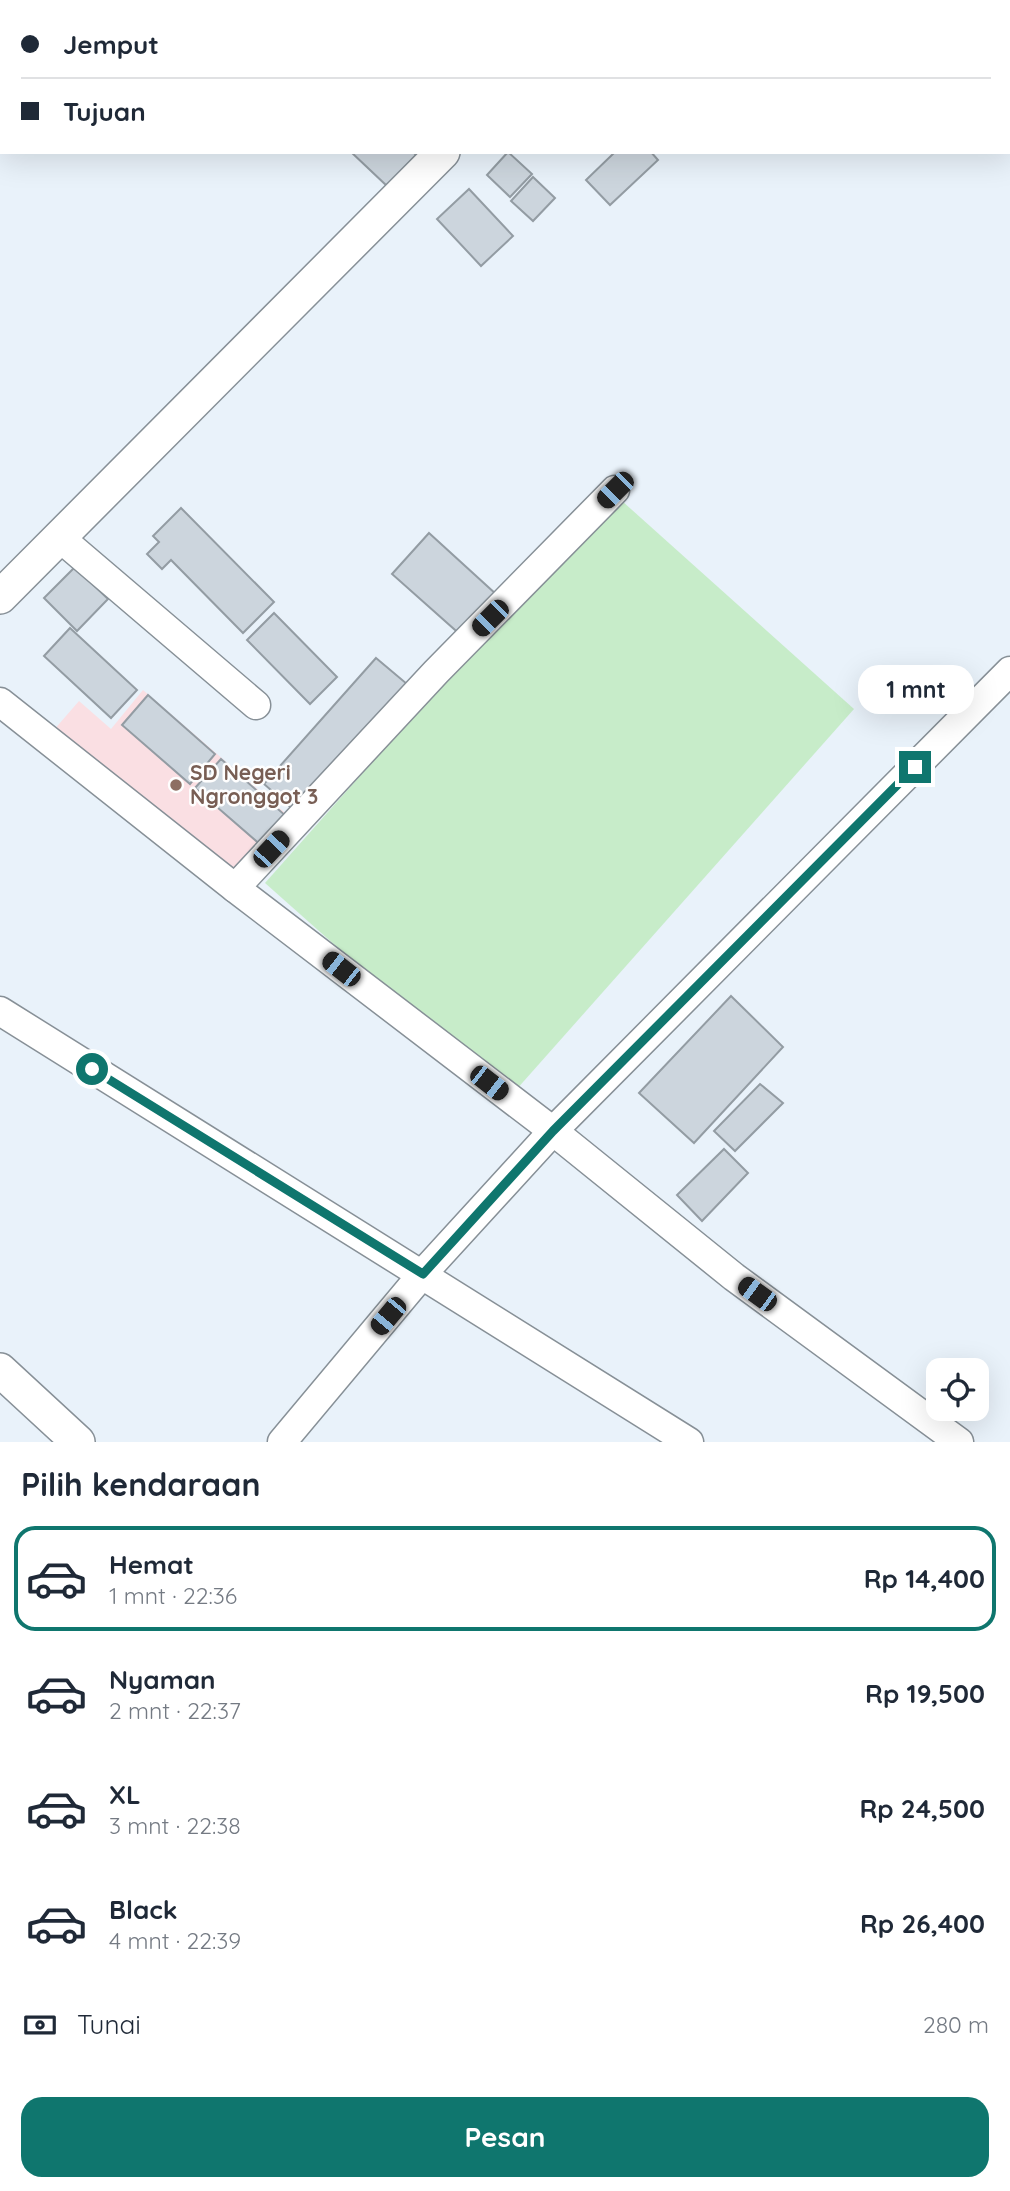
<!DOCTYPE html>
<html lang="id">
<meta charset="utf-8">
<style>
body{margin:0;font-family:Quicksand,sans-serif;background:#f2f2f3;color:#1f2937;height:100vh;display:flex;flex-direction:column;font-size:26px;white-space:nowrap}
*{box-sizing:border-box;margin:0}
p{font-size:23px;color:#747a83}
.icon{flex:none;width:38px;height:38px;fill:none;stroke:currentColor;stroke-width:2;stroke-linecap:round;stroke-linejoin:round}
.map{position:relative;height:1442px;overflow:hidden}
.details{display:flex;flex-direction:column;background:#fff;flex:1}
.details>*{flex:none}
.guide{position:absolute;left:0px;top:0px;width:1012px;height:154px;box-shadow:0 7px 28px #0002;display:grid;align-content:center;height:154px;padding:0 21px;background:#fff}
.tools{position:absolute;left:926px;top:1358px;display:grid;gap:14px}
.tools a{display:grid;place-items:center;width:63px;height:63px;border-radius:14px;background:#fff;box-shadow:0 7px 28px #0002;font-size:35px}
.end{position:absolute;width:32px;height:32px;margin:-16px;border:9px solid #0f766e;background:#fff;box-shadow:0 0 0 4px #fff}
.from{border-radius:50%}
.bubble{position:absolute;height:49px;border-radius:21px;background:#fff;box-shadow:0 7px 28px #0002;font-size:23px;font-weight:700;line-height:49px;text-align:center}
.car{position:absolute;width:21px;height:42px;margin:-21px -10px;border-radius:9px;box-shadow:0 0 5px 2px #0007;background:linear-gradient(#222 24%,#8ab4d8 0 40%,#222 0 76%,#8ab4d8 0 86%,#222 0)}
.guide b{display:flex;align-items:center;gap:24px;height:66px;font-size:26px}
.guide b+b{border-top:2px solid #e0e1e3}
.guide i{width:18px;height:18px;background:#1f2937}
ul{padding:0;list-style:none}
li{display:flex;align-items:center;gap:21px;height:105px;margin:0 14px 10px;padding:0 7px;border:4px solid transparent;border-radius:21px}
li div{flex:1}
li b{display:block;font-size:26px}
li em{font-style:normal;font-weight:700}
li.on{border-color:#0f766e}
li>.icon{width:63px;height:63px;stroke-width:1.5}
h2{padding:0 21px;font-size:32px;line-height:84px}
.pay{display:flex;align-items:center;gap:18px;height:77px;padding:0 21px;font-size:26px}
.pay p{margin-inline-start:auto}
.action{display:flex;gap:14px;margin-top:auto;padding:14px 21px}
.action a{flex:1;height:80px;border-radius:21px;background:#0f766e;color:#fff;font-size:28px;font-weight:700;line-height:80px;text-align:center}
.map>svg:first-child{display:block}
.education{fill:#fadfe3}
.green{fill:#c7ecc9}
.building{fill:#ccd5dd;stroke:#939ca3;stroke-width:2}
.lines{fill:none;stroke-linecap:round;stroke-linejoin:round}
.minor-casing{stroke:#879097;stroke-width:31}
.tertiary-casing{stroke:#879097;stroke-width:36}
.minor{stroke:#fff;stroke-width:28}
.tertiary{stroke:#fff;stroke-width:33}
.route{stroke:#0f766e;stroke-width:9}
.education-dot{fill:#8d6e63;stroke:#fefefe;stroke-width:2.5}
.labels{text-anchor:middle;stroke-width:5;stroke-linejoin:round;paint-order:stroke}
.education-label{font-size:21px;font-weight:bold;fill:#785e54;stroke:#fefefe;text-anchor:start}
</style>
<div class="map">
<svg width="1010" height="1442" viewBox="0 0 1010 1442">
<rect width="100%" height="100%" fill="#e9f2fa"/>
<polygon class="education" points="143,690 291,818 234,878 46,739 79,701 111,729"/>
<polygon class="green" points="612,492 854,709 508,1099 265,883"/>
<g class="building">
<polygon points="351,152 413,152 416,155 387,186"/>
<polygon points="508,152 532,174 510,197 487,175"/>
<polygon points="615,152 651,152 658,160 610,205 586,180"/>
<polygon points="533,177 555,198 533,221 511,201"/>
<polygon points="469,189 513,236 481,266 437,219"/>
<polygon points="181,508 274,602 243,633 171,560 162,569 147,554 159,542 153,536"/>
<polygon points="429,533 509,606 472,645 392,574"/>
<polygon points="75,567 108,599 77,631 44,598"/>
<polygon points="274,613 337,677 310,704 247,640"/>
<polygon points="70,628 137,690 111,718 44,656"/>
<polygon points="376,658 407,684 295,811 264,784"/>
<polygon points="148,695 215,754 190,784 122,725"/>
<polygon points="221,759 287,817 262,846 195,788"/>
<polygon points="731,996 783,1047 694,1143 639,1093"/>
<polygon points="760,1084 783,1103 735,1151 714,1131"/>
<polygon points="724,1149 748,1173 702,1221 677,1195"/>
</g>
<g class="lines">
<g class="minor-casing">
<g id="minor">
<polyline points="59,537 256,705"/>
<polyline points="0,702 235,888 553,1131 734,1277 959,1442"/>
<polyline points="235,888 436,672 615,490"/>
<polyline points="0,1011 689,1442"/>
<polyline points="282,1442 425,1271 553,1131 1010,671"/>
</g>
</g>
<g class="tertiary-casing">
<g id="tertiary">
<polyline points="592,2 593,0"/>
<polyline points="0,597 443,152"/>
<polyline points="0,1370 78,1442"/>
</g>
</g>
<use href="#minor" class="minor"/>
<use href="#tertiary" class="tertiary"/>
</g>
<g class="lines">
<polyline class="route" points="92,1069 423,1274 553,1131 915,767"/>
</g>
<circle class="education-dot" cx="176" cy="785" r="7"/>
<g class="labels">
<g class="education-label">
<text x="190" y="780">SD Negeri<tspan x="190" dy="24">Ngronggot 3</tspan></text>
</g>
</g>
</svg>
<div class="tools">
<a><svg class="icon" aria-label="locate" viewBox="0 0 24 24"><circle cx="12" cy="12" r="6"/><path d="M12 2v4M12 18v4M2 12h4M18 12h4"/></svg></a>
</div>
<i class="end from" style="left:92px;top:1069px"></i>
<i class="end" style="left:915px;top:767px"></i>
<div class="bubble" style="left:858px;top:665px;width:116px">1 mnt</div>
<i class="car" style="left:615px;top:490px;rotate:225deg"></i>
<i class="car" style="left:490px;top:618px;rotate:225deg"></i>
<i class="car" style="left:271px;top:849px;rotate:43deg"></i>
<i class="car" style="left:341px;top:969px;rotate:308deg"></i>
<i class="car" style="left:489px;top:1083px;rotate:128deg"></i>
<i class="car" style="left:757px;top:1294px;rotate:306deg"></i>
<i class="car" style="left:388px;top:1316px;rotate:220deg"></i>
<div class="guide">
<b><i class="from"></i>Jemput</b>
<b><i></i>Tujuan</b>
</div>
</div>
<section class="details">
<h2>Pilih kendaraan</h2>
<ul>
<li class="on"><svg class="icon" aria-label="car" viewBox="0 0 24 24"><path d="M5 17H2v-5l4-1 3-4h7l3 4 3 1v5h-3M9 17h6M6 11h13"/><circle cx="7" cy="17" r="2"/><circle cx="17" cy="17" r="2"/></svg><div><b>Hemat</b><p>1 mnt · 22:36</p></div><em>Rp 14,400</em></li>
<li><svg class="icon" aria-label="car" viewBox="0 0 24 24"><path d="M5 17H2v-5l4-1 3-4h7l3 4 3 1v5h-3M9 17h6M6 11h13"/><circle cx="7" cy="17" r="2"/><circle cx="17" cy="17" r="2"/></svg><div><b>Nyaman</b><p>2 mnt · 22:37</p></div><em>Rp 19,500</em></li>
<li><svg class="icon" aria-label="car" viewBox="0 0 24 24"><path d="M5 17H2v-5l4-1 3-4h7l3 4 3 1v5h-3M9 17h6M6 11h13"/><circle cx="7" cy="17" r="2"/><circle cx="17" cy="17" r="2"/></svg><div><b>XL</b><p>3 mnt · 22:38</p></div><em>Rp 24,500</em></li>
<li><svg class="icon" aria-label="car" viewBox="0 0 24 24"><path d="M5 17H2v-5l4-1 3-4h7l3 4 3 1v5h-3M9 17h6M6 11h13"/><circle cx="7" cy="17" r="2"/><circle cx="17" cy="17" r="2"/></svg><div><b>Black</b><p>4 mnt · 22:39</p></div><em>Rp 26,400</em></li>
</ul>
<div class="pay"><svg class="icon" aria-label="cash" viewBox="0 0 24 24"><path d="M3 7h18v10H3z"/><circle cx="12" cy="12" r="2"/></svg>Tunai<p>280 m</p></div>
<div class="action"><a>Pesan</a></div>
</section>
